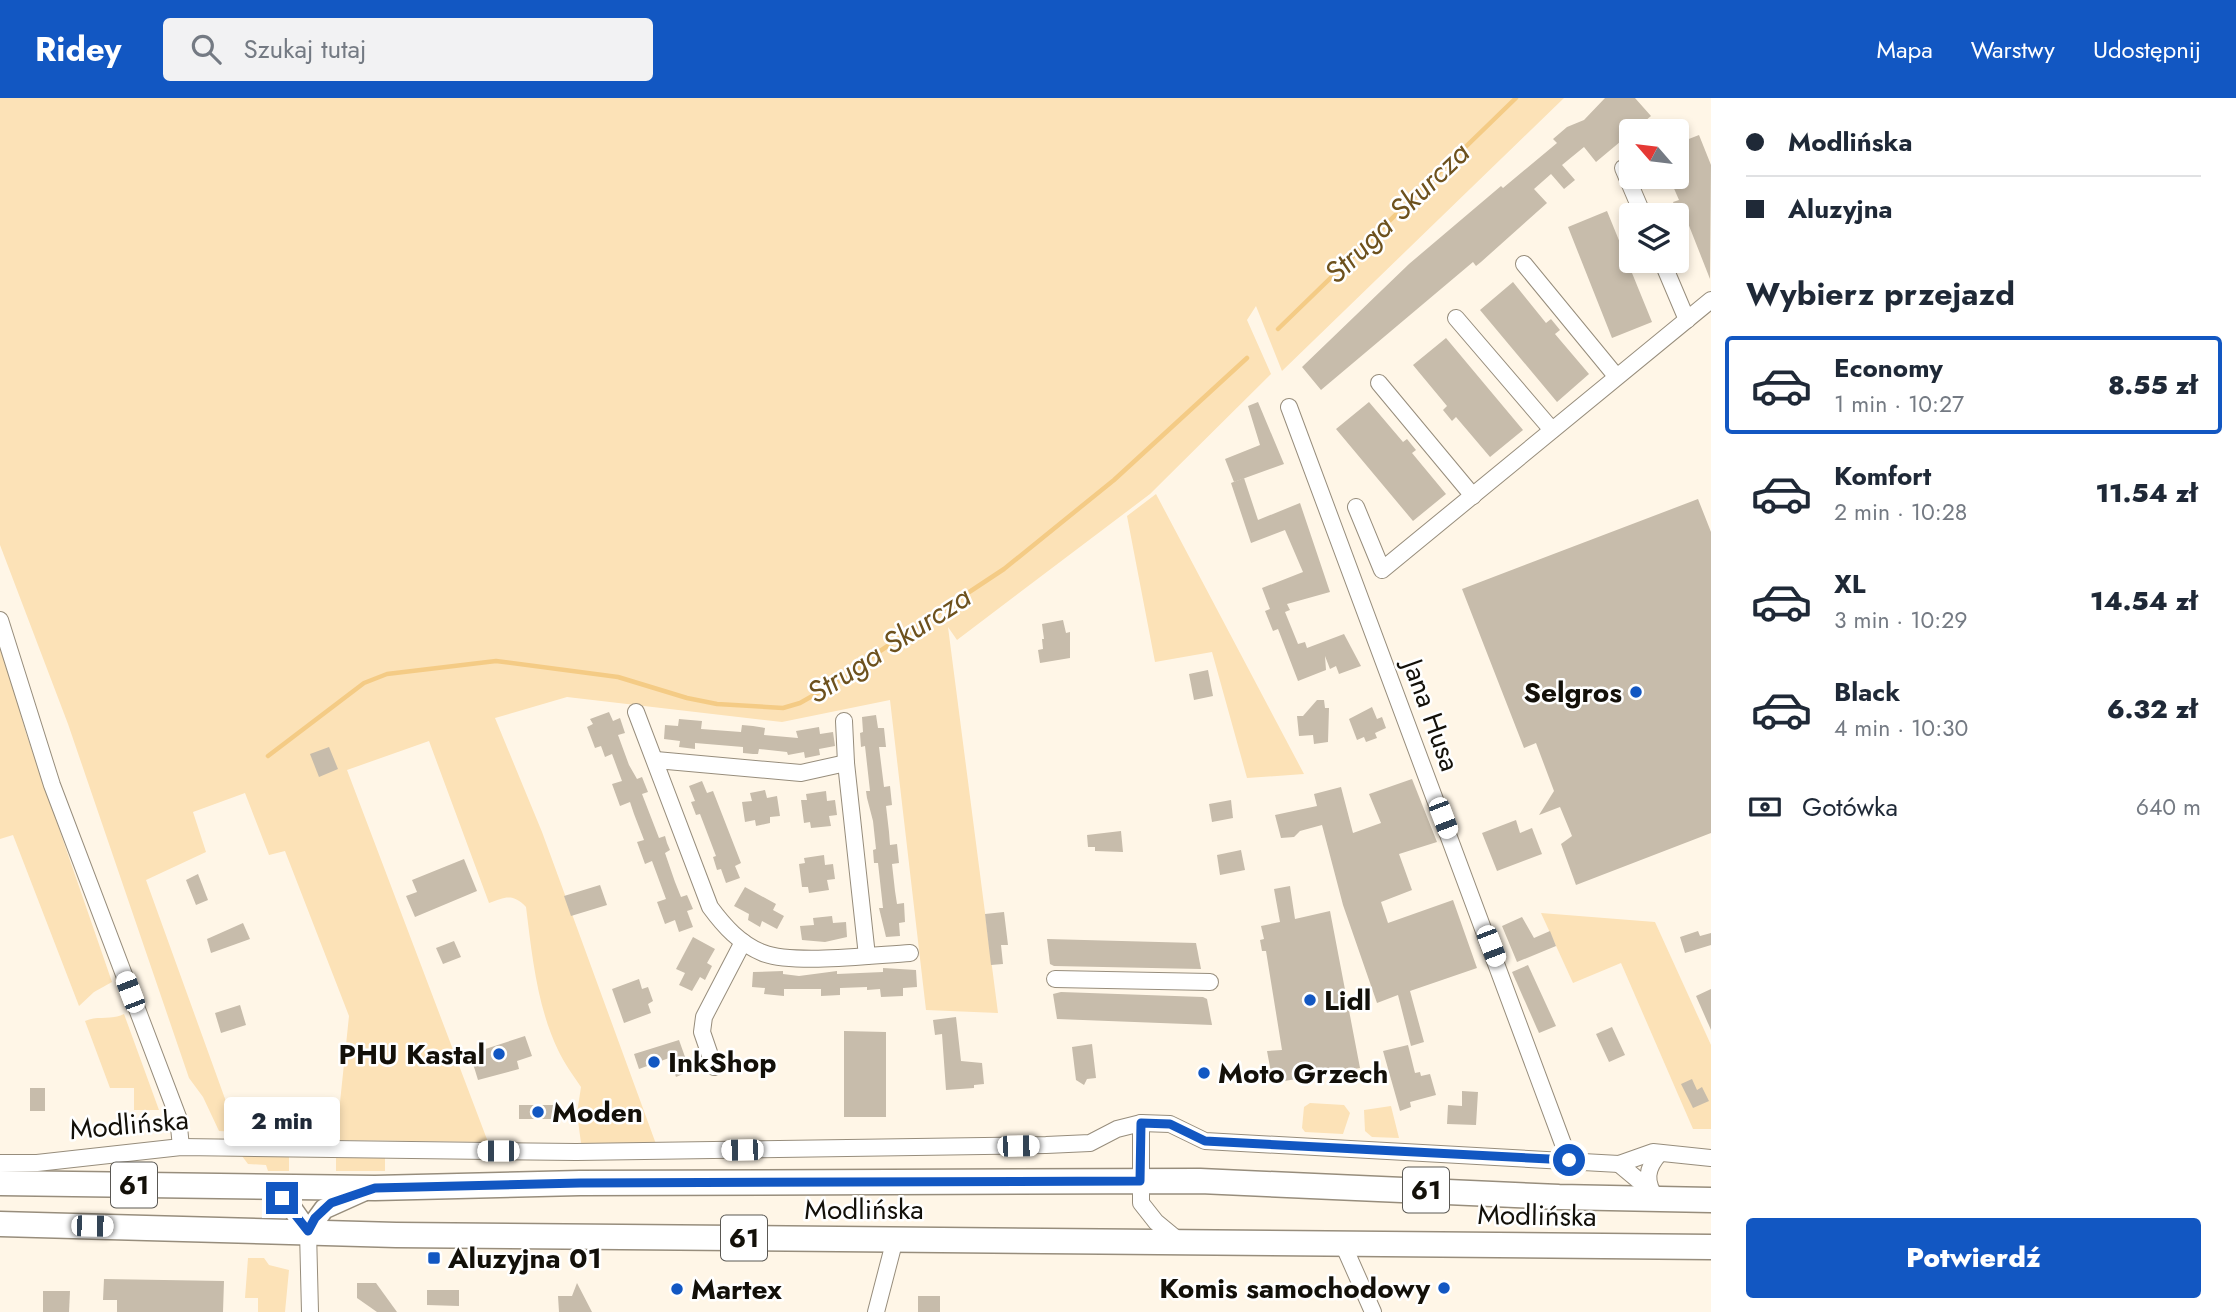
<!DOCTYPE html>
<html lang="pl">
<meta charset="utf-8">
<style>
body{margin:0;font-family:Jost,sans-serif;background:#f2f2f3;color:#1f2937;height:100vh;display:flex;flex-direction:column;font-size:26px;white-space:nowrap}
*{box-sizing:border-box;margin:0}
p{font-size:23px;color:#747a83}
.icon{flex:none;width:38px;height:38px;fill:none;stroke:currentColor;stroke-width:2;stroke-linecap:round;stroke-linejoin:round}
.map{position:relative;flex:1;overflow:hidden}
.side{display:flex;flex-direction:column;background:#fff;width:525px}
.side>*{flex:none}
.hud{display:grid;align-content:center;height:154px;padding:0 35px;background:#fff}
.needle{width:46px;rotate:298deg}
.controls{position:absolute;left:1619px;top:21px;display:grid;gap:14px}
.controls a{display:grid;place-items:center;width:70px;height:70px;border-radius:7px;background:#fff;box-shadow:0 4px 10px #0003;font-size:35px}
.end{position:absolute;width:32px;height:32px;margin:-16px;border:9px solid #1257c2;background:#fff;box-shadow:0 0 0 4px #fff}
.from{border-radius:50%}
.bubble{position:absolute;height:49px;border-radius:7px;background:#fff;box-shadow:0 4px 10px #0003;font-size:23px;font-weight:800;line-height:49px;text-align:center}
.car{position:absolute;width:21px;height:42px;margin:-21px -10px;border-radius:9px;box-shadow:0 0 5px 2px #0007;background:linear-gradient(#fff 24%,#345 0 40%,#fff 0 76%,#345 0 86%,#fff 0)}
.hud b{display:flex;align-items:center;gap:24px;height:66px;font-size:26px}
.hud b+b{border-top:2px solid #e0e1e3}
.hud i{width:18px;height:18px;background:#1f2937}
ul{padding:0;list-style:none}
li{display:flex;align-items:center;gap:21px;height:98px;margin:0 14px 10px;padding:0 21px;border:4px solid transparent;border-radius:7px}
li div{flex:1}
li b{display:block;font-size:26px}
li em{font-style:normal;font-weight:800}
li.on{border-color:#1257c2}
li>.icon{width:63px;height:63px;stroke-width:1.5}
h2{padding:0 35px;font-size:32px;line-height:84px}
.pay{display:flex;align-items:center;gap:18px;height:77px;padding:0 35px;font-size:26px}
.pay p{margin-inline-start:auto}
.primary-button{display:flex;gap:14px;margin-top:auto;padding:14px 35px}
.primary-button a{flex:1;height:80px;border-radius:7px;background:#1257c2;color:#fff;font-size:28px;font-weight:800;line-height:80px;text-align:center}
header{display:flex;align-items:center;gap:42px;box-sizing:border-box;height:98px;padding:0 35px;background:#1257c2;color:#fff}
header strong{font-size:33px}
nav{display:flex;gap:38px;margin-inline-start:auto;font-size:24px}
.search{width:490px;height:63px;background:#f2f2f3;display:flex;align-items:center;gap:18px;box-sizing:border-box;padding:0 24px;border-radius:7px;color:#747a83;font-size:26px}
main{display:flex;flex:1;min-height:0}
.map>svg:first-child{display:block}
.green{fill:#fce2b7}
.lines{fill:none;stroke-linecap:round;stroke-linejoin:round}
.stream{stroke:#f4cb85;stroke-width:4.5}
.building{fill:#c7bcab}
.minor-casing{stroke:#978d7c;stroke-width:18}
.tertiary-casing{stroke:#978d7c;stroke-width:22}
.primary-casing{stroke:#978d7c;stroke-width:27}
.minor{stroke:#fff;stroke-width:16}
.tertiary{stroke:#fff;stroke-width:19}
.primary{stroke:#fff;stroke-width:24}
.route{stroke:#1257c2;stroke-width:9}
.poi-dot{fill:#1257c2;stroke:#fff;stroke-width:2.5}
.labels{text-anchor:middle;stroke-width:5;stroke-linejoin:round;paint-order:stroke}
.shield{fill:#fff;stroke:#5a5853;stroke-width:2}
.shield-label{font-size:26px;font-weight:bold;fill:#131009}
.poi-label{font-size:28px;font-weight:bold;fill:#131009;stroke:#fff;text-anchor:start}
.street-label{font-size:28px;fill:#131009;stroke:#fff}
.water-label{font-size:30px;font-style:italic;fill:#6d511d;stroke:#fff}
</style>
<header>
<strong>Ridey</strong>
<div class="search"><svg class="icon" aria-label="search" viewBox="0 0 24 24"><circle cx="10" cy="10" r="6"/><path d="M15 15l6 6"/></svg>Szukaj tutaj</div>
<nav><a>Mapa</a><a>Warstwy</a><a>Udostępnij</a></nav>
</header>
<main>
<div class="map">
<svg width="1711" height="1214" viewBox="0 0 1711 1214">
<rect width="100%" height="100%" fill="#fff6e7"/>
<g class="green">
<path d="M0 0H1564L1282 273 1256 208 1247 222 1271 276 1150 396 957 542 948 529 998 915 926 912 890 602 782 624 567 599 495 620 542 734 656 1046H586L581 1045 577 1015 581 989C573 977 564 965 558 952 537 908 532 857 526 809 513 795 505 799 489 805L429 643 347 672 488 1044 339 1042 337 1033 349 918 285 753 269 757 245 695 193 714 206 754 146 782 237 1034 219 1033 203 999 189 980 68 626 0 447Z"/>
<polygon points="1156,396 1304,676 1247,680 1212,554 1155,564 1127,418"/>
<polygon points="0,542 26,635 112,884 94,894 79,908 13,737 0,741"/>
<polygon points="1541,815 1655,824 1711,947 1711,1031 1693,1031 1621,865 1573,885"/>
<path d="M124 916 159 1012H134V990H110L85 923C98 917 109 923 124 916Z"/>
<polygon points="1310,1005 1344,1007 1350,1015 1343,1036 1305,1034 1302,1030 1304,1009"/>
<polygon points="1391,1008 1399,1040 1372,1039 1365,1033 1364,1012"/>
<polygon points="336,1057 385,1058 385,1073 336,1073"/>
<polygon points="242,1058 289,1058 289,1073 268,1073 266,1067 248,1066"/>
<polygon points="248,1160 264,1160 269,1167 289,1172 285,1214 258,1214 258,1200 245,1200"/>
</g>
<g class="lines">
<g class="stream">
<polyline points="1278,231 1516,0"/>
<polyline points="268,658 364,585 387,576 496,563 618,579 687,600 717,606 783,610 800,605 851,576 874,557 1004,471 1114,382 1247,260"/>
</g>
</g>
<g class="building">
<polygon points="1605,0 1635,0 1651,18 1596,64 1584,49 1562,67 1575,82 1564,91 1551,76 1534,91 1547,105 1481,164 1476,168 1473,164 1321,292 1302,269 1409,166 1501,88 1503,90 1557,45 1553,41 1567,29 1584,22"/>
<polygon points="1699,37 1711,67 1710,181 1684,115 1679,117 1673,104 1679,102 1669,79 1676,79 1676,46"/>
<polygon points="1607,113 1627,162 1634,163 1638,173 1632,175 1652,224 1612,240 1568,129"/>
<polygon points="1513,184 1546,225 1551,221 1560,232 1555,236 1589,276 1557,304 1480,212"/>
<polygon points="1446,240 1523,332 1490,359 1456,319 1452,323 1443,312 1447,308 1413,267"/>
<polygon points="1258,304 1284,366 1234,384 1225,361 1260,347 1248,308"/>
<polygon points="1369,304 1403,344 1407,341 1416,352 1412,355 1446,396 1413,423 1336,331"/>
<polygon points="1244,380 1258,422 1300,405 1330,494 1287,506 1290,512 1285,514 1298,546 1305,544 1307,550 1344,536 1361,568 1339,576 1336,568 1330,571 1325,558 1326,572 1298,583 1278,531 1273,533 1265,513 1270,511 1262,490 1303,474 1285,432 1251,445 1231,385"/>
<polygon points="1698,401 1711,434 1711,735 1576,787 1561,746 1572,738 1560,709 1539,717 1554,693 1536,645 1524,650 1462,491"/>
<polygon points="1063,522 1066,535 1070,534 1070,560 1040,565 1038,552 1043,551 1042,541 1044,541 1042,526"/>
<polygon points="1208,572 1213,598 1194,602 1189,576"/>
<polygon points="1317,602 1324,602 1325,610 1329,610 1328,644 1314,646 1313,637 1299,638 1297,618 1303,618"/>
<polygon points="1372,609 1377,621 1382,619 1386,630 1375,635 1377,640 1366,644 1364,639 1357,642 1349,621"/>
<polygon points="609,614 613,623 620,620 625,635 618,637 629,667 637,681 642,679 648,694 642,696 659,740 665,738 667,745 670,752 665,755 675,784 681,799 687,797 693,811 687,813 693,829 679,834 675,822 665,826 657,804 666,801 652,763 645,766 637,744 644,742 634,716 630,704 620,708 612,686 622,683 612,656 605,659 601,648 595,650 587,629 593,626 590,621"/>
<polygon points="876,617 878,630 884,630 886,649 879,649 884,689 890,688 892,707 886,708 889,734 890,747 897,746 899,765 892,766 895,793 897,806 904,805 905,824 899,825 900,838 886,839 879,810 883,810 878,765 874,765 873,752 876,751 873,723 867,700 866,693 870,693 865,648 861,649 860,635 863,634 862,619"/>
<polygon points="679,621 702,623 701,631 741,634 742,627 753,628 765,630 764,637 798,640 796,633 819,629 820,636 833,634 835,648 819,651 820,657 805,660 804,654 788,657 787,654 759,651 758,656 753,656 743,655 743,649 695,645 695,651 679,649 680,643 664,641 665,627 678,628"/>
<polygon points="329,649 338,671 319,679 310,656"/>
<polygon points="1412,681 1437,744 1399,756 1412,792 1381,804 1388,825 1453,802 1477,870 1410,893 1424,944 1411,948 1398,897 1377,905 1343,807 1322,727 1300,733 1294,739 1281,740 1275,717 1317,708 1314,696 1341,689 1353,735 1381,725 1369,696"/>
<polygon points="702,683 707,695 713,693 741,765 735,768 740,780 726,785 721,771 717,772 713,759 716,758 700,716 696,717 691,704 695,703 689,688"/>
<polygon points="765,692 767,700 777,698 780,718 770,719 770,725 756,728 755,722 745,724 742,704 752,703 750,695"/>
<polygon points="826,693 827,703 835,702 837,717 829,718 831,728 811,730 810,724 804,725 801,702 807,702 806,696"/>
<polygon points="1231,702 1233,720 1212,724 1209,706"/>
<polygon points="1516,722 1520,735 1532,730 1542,756 1497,773 1482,735"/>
<polygon points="1121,733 1123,754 1095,753 1095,749 1088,749 1087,737"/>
<polygon points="1241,752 1245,772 1220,777 1217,757"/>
<polygon points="824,757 825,767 833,766 835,781 827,782 829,792 809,795 808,789 802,789 799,766 805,765 804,760"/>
<polygon points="464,761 477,793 415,819 406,798 417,794 412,782"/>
<polygon points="198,776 208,802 196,807 186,782"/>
<polygon points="600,787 607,807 571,818 564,798"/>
<polygon points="1290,788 1295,821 1330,813 1360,970 1273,985 1267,953 1282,952 1266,853 1262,853 1260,842 1264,841 1261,828 1280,824 1274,791"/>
<polygon points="745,789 776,806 773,812 784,818 777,831 762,823 760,829 748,822 749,816 734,808"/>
<polygon points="1004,814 1008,847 1001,847 1003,866 991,867 985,816"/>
<polygon points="832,818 833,825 846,824 847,839 825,844 802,842 800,828 814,827 813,820"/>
<polygon points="1522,819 1534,840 1550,833 1556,848 1517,864 1502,828"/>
<polygon points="243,825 250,841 211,855 207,841"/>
<polygon points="1698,833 1700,838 1711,835 1711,847 1685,855 1680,839"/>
<polygon points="693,839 715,851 707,865 712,868 705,882 700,879 692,893 679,887 685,875 676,871"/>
<polygon points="1047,841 1196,845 1201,871 1054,868 1050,866"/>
<polygon points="454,843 461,859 443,866 436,850"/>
<polygon points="1528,867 1556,928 1539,935 1512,874"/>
<polygon points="883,870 916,872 917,889 903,890 903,898 881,899 880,891 867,892 867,889 840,890 840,897 821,898 821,891 784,891 784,898 764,896 765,890 752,889 753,874 783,873 783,876 799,878 837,873 837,876 883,874"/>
<polygon points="639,881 642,891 648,889 653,903 648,906 651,915 624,925 612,891"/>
<polygon points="1711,891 1711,932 1696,898"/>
<polygon points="1061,894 1203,899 1207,901 1212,927 1057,921 1053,896"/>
<polygon points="240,907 246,927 221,935 215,915"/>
<polygon points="956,919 961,963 982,965 984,986 974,987 974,990 946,992 942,936 935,937 933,922"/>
<polygon points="1612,929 1625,957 1609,964 1596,936"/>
<polygon points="844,933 886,934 886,1019 844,1019"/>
<polygon points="525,938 532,958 517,963 519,971 478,982 470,956"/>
<polygon points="679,942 690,973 676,979 669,960 639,971 634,956"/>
<polygon points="1092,946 1096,980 1087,981 1084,987 1076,982 1072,949"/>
<polygon points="1408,947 1415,975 1420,974 1421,978 1430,976 1436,997 1410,1004 1411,1009 1400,1013 1383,953"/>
<polygon points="1692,981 1697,992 1702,989 1709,1003 1693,1010 1681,986"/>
<rect x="30" y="990" width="15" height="23"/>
<polygon points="1462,993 1478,994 1476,1027 1447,1026 1448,1007 1462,1008"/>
<rect x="519" y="1007" width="37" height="14"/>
<polygon points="104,1181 224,1183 223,1214 117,1214 117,1202 103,1202"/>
<polygon points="357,1185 376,1185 397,1214 377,1214 357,1200"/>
<polygon points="577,1185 592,1214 559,1214 558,1198 572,1198"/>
<polygon points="427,1192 459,1192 459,1208 427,1207"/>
<polygon points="43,1193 70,1193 69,1214 43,1214"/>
<rect x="918" y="1198" width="22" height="16"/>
</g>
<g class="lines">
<g class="minor-casing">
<g id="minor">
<polyline points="1623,70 1643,117"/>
<polyline points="1662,163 1687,222"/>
<polyline points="1524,166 1616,278"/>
<polyline points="1456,220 1552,332"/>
<polyline points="1379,285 1473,398"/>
<polyline points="1289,309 1569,1062"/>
<polyline points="1356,409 1382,472 1711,202"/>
<polyline points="0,522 52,687 178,1019 181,1049"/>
<path d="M636 614 710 809C724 828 740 846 763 855 793 867 875 857 910 855"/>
<polyline points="844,623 846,665 867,858"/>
<polyline points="656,662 801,675 846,665"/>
<polyline points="1055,881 1210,884"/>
<polyline points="714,969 702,934 704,919 743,844"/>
<polyline points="1141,1025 1141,1105 1156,1124 1179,1143"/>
<polyline points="0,1065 37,1065 181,1049 576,1054 1046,1047 1090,1045 1117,1031 1141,1025 1170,1026 1205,1043 1619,1066 1653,1054 1711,1060"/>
<polyline points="1619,1066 1649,1091"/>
<path d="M1657 1101C1644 1084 1646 1070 1660 1055"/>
<polyline points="308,1133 310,1214"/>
<polyline points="1342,1144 1373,1214"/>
<polyline points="876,1214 895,1141"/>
</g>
</g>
<g class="tertiary-casing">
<g id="tertiary">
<polyline points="267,1088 289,1106 308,1133"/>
<polyline points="308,1133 324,1111 364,1093"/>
</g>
</g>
<g class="primary-casing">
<g id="primary">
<polyline points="0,1085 375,1090 580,1085 1200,1083 1559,1099 1711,1102"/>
<polyline points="0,1126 396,1137 1711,1149"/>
</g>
</g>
<use href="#minor" class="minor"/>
<use href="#tertiary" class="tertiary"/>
<use href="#primary" class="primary"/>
</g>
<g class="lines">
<polyline class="route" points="282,1100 308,1133 315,1120 331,1105 375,1090 580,1085 1140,1083 1141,1025 1170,1026 1205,1043 1569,1062"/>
</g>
<g class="poi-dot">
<circle cx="1636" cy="594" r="7"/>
<circle cx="1310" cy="902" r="7"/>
<circle cx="499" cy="956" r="7"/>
<circle cx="654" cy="964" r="7"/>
<circle cx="1204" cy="975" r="7"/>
<circle cx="538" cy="1014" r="7"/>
<rect x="427" y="1153" width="14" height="14" rx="3.5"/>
<circle cx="1444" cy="1190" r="7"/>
<circle cx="677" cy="1191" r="7"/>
</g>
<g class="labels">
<g class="shield">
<rect x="111" y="1064.5" width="46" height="45" rx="5"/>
<rect x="1403" y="1069.5" width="46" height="45" rx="5"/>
<rect x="721" y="1117.5" width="46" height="45" rx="5"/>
</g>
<g class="shield-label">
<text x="134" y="1096">61</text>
<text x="1426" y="1101">61</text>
<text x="744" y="1149">61</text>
</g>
<g class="poi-label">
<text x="1622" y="604" text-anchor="end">Selgros</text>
<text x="1324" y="912">Lidl</text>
<text x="485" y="966" text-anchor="end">PHU Kastal</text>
<text x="668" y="974">InkShop</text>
<text x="1218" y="985">Moto Grzech</text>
<text x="552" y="1024">Moden</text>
<text x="448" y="1170">Aluzyjna 01</text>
<text x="1430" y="1200" text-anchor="end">Komis samochodowy</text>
<text x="691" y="1201">Martex</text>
</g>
<g class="street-label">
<text transform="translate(1432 617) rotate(70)" y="10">Jana Husa</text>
<text transform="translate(129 1026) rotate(-5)" y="10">Modlińska</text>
<text x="864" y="1121">Modlińska</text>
<text transform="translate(1537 1117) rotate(1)" y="10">Modlińska</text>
</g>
<g class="water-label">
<text transform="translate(1397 115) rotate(-44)" y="10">Struga Skurcza</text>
<text transform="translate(889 547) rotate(-33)" y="10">Struga Skurcza</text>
</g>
</g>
</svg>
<div class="controls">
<a><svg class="needle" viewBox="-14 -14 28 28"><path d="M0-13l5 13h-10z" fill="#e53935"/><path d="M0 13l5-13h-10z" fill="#747a83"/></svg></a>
<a><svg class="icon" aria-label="layers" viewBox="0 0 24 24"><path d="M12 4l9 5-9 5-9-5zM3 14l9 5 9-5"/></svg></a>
</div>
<i class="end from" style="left:1569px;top:1062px"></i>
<i class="end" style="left:282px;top:1100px"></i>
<div class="bubble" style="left:224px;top:999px;width:116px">2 min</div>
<i class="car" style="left:1443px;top:720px;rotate:159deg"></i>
<i class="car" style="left:1491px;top:848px;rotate:159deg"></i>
<i class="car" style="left:130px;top:894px;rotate:339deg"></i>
<i class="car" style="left:1018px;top:1048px;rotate:89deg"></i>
<i class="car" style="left:742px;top:1052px;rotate:269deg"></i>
<i class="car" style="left:498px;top:1053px;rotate:270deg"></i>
<i class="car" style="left:92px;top:1128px;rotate:91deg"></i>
</div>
<section class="side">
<div class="hud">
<b><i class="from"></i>Modlińska</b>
<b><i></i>Aluzyjna</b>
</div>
<h2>Wybierz przejazd</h2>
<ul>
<li class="on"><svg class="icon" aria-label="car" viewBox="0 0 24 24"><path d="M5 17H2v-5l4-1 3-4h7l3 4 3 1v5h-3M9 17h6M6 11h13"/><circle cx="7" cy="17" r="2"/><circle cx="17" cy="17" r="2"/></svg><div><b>Economy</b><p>1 min · 10:27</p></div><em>8.55 zł</em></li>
<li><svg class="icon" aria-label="car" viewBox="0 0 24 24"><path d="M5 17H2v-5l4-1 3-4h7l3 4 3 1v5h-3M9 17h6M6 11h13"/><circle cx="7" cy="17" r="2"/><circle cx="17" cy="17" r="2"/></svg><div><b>Komfort</b><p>2 min · 10:28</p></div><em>11.54 zł</em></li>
<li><svg class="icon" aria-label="car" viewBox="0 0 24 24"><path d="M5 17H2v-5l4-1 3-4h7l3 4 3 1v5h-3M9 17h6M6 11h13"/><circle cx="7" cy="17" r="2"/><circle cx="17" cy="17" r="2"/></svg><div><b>XL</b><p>3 min · 10:29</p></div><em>14.54 zł</em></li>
<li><svg class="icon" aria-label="car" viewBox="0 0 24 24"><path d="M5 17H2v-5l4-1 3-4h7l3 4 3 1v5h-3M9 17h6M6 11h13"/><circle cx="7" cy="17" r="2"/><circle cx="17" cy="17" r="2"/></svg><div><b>Black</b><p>4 min · 10:30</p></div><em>6.32 zł</em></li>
</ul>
<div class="pay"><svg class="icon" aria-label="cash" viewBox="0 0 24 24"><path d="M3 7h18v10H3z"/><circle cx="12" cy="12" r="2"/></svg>Gotówka<p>640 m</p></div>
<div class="primary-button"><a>Potwierdź</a></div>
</section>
</main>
